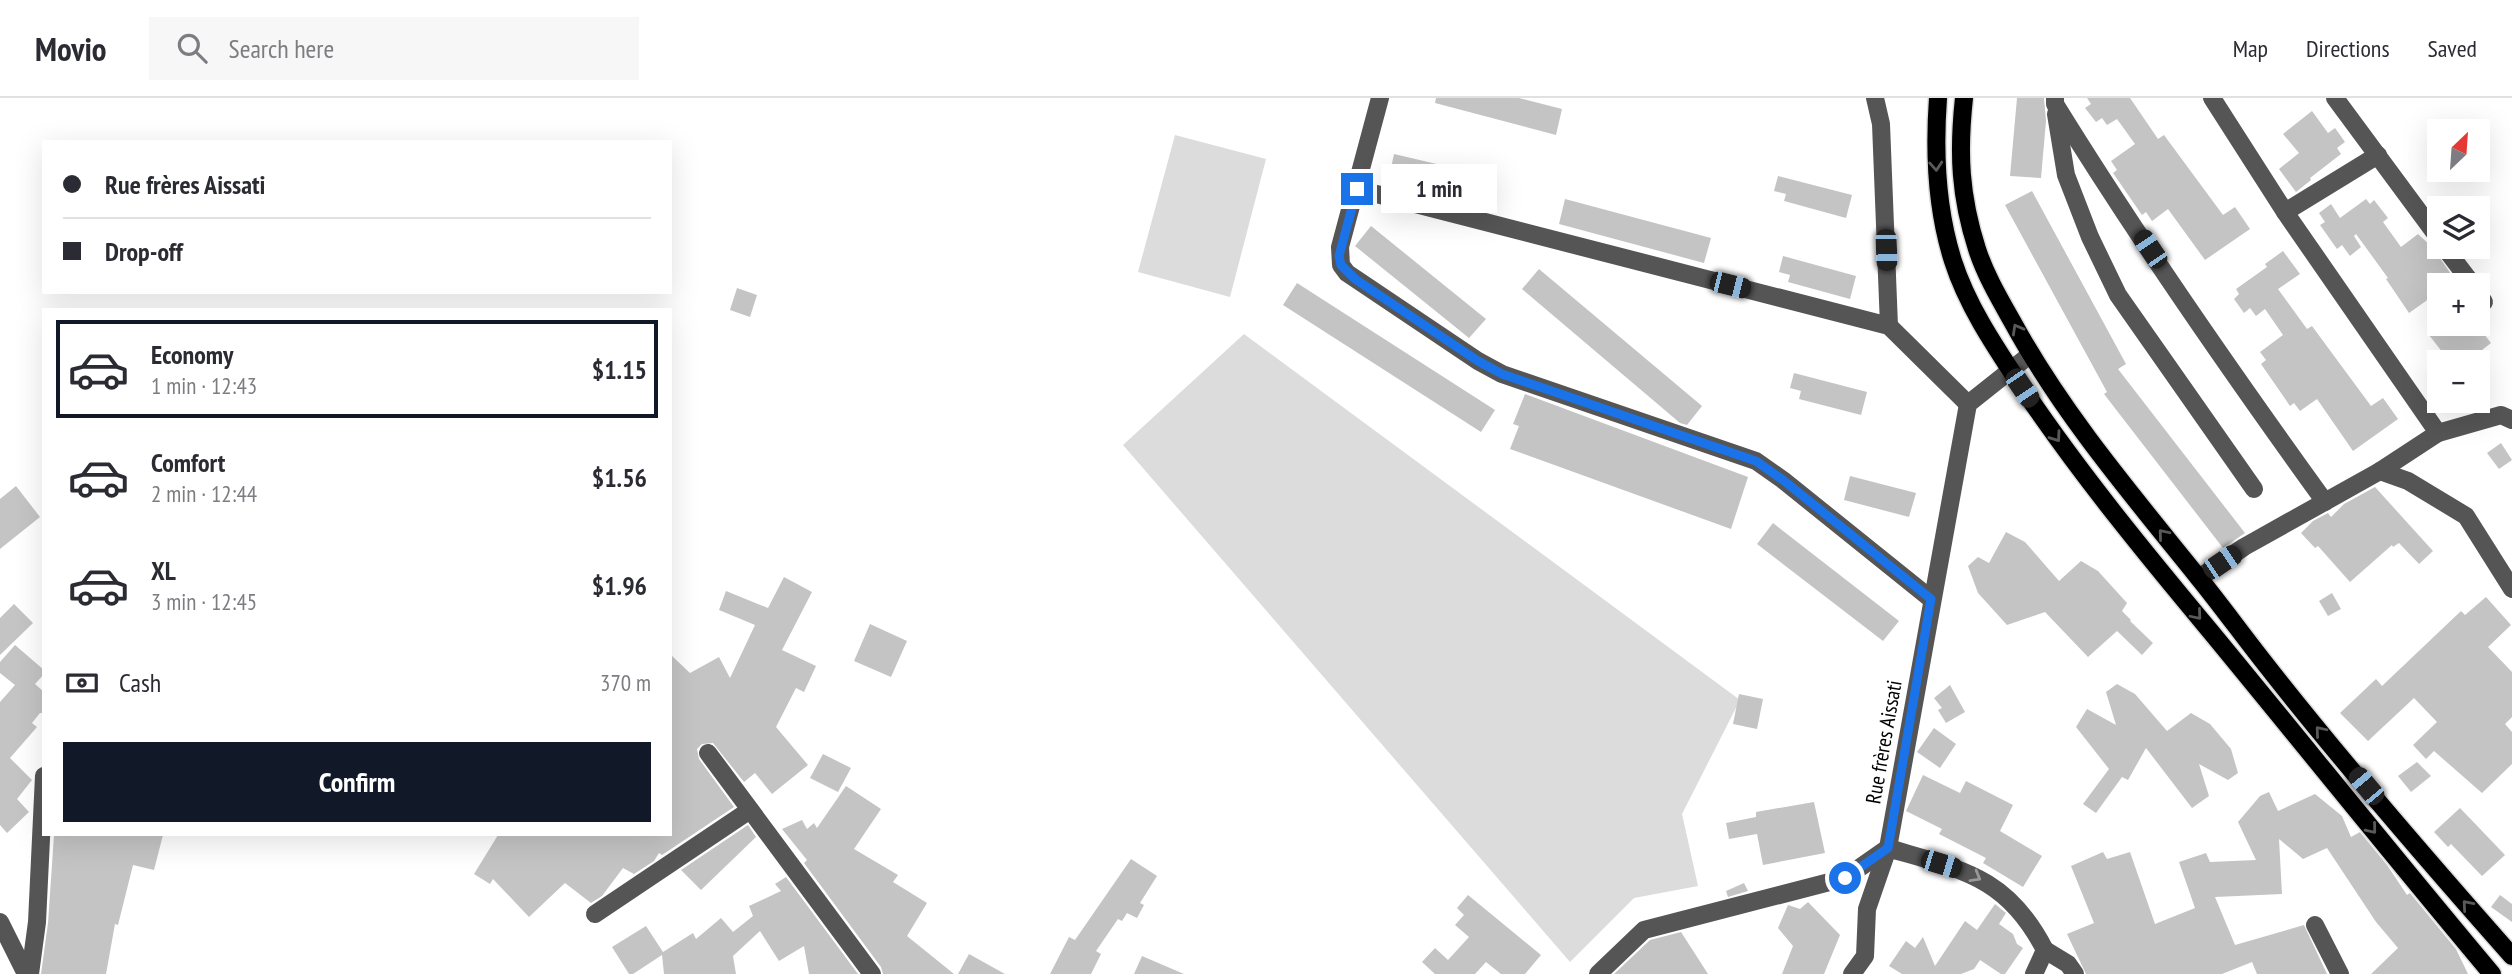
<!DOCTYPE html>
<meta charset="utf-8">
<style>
body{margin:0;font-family:"PT Sans Narrow",sans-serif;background:#f7f7f7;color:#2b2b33;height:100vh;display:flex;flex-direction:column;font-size:26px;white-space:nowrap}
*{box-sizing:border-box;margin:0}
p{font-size:23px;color:#7c7c81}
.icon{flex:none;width:38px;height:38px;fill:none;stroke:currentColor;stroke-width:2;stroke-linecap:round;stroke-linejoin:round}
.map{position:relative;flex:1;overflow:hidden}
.side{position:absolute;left:42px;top:210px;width:630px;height:528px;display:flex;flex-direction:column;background:#fff;border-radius:0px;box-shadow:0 7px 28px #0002}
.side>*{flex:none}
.guide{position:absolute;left:42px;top:42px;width:630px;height:154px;border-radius:0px;box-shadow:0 7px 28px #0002;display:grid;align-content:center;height:154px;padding:0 21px;background:#fff}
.needle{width:46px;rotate:25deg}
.controls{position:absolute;left:2427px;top:21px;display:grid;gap:14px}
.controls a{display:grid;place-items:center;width:63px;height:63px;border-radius:0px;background:#fff;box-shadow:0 7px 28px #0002;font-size:35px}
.end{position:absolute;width:32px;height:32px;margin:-16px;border:9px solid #1a73e8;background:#fff;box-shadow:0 0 0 4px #fff}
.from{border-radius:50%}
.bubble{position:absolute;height:49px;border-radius:0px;background:#fff;box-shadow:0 7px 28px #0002;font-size:23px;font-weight:700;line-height:49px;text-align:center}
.car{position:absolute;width:21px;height:42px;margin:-21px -10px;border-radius:9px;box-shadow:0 0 5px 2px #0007;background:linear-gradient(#222 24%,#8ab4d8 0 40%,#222 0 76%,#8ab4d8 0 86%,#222 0)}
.guide b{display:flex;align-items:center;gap:24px;height:66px;font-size:26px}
.guide b+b{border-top:2px solid #e1e1e2}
.guide i{width:18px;height:18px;background:#2b2b33}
ul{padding:12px 0 0;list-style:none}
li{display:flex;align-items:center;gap:21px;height:98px;margin:0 14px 10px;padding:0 7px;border:4px solid transparent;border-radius:0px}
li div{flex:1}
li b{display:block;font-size:26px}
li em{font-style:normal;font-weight:700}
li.active{border-color:#111827}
li>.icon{width:63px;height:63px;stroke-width:1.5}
.pay{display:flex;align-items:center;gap:18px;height:77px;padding:0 21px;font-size:26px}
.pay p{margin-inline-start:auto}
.primary-button{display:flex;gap:14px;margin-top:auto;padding:14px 21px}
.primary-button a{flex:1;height:80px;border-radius:0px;background:#111827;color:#fff;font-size:28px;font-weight:700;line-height:80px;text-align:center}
header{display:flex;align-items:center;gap:42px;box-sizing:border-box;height:98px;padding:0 35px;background:#fff;border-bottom:2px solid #e1e1e2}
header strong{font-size:33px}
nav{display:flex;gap:38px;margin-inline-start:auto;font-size:24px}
.search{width:490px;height:63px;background:#f7f7f7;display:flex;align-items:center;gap:18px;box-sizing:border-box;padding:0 24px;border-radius:0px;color:#7c7c81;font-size:26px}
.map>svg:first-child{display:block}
.green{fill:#dcdcdc}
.building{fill:#c4c4c4}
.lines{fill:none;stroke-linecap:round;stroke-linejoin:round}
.major-casing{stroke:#dbdbdb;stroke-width:21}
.minor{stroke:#555;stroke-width:18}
.major{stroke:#000;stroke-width:18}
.oneway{stroke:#595959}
.oneway2{stroke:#999}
.route{stroke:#1a73e8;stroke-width:9}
.labels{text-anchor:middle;stroke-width:5;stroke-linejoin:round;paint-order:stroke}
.street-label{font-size:21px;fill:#000;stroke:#fff}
</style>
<header>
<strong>Movio</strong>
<div class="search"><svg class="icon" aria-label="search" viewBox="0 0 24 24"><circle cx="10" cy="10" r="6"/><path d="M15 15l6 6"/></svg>Search here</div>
<nav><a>Map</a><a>Directions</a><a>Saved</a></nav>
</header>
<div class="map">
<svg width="2512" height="876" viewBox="0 0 2512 876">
<rect width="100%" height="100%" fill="#fff"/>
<g class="green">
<polygon points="1175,37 1266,61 1230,199 1138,174"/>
<polygon points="1244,236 1740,602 1682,716 1698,788 1634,800 1570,864 1123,347"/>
</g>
<g class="building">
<polygon points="1436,0 1519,0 1562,11 1556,37 1435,5"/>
<polygon points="2017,0 2044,0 2046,23 2041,80 2010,78"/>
<polygon points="2087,0 2130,0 2158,41 2164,37 2223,117 2235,109 2250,131 2205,162 2168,111 2152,123 2146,114 2142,117 2113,75 2117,72 2111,63 2135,46 2117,21 2107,27 2102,20 2096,24 2085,10 2091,6"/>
<polygon points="2312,13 2328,35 2335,30 2345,44 2337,50 2341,56 2310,80 2311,82 2296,94 2279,71 2299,55 2283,36"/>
<polygon points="1394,56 1458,71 1452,94 1389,79"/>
<polygon points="1778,78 1852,97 1846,120 1784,103 1786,96 1774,93"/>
<polygon points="2032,93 2126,266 2118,271 2245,435 2223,450 2104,296 2107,294 2005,107"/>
<polygon points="1565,101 1711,140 1704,165 1559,126"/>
<polygon points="2366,101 2370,106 2374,102 2388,120 2383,124 2401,149 2418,136 2433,150 2455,182 2447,187 2440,187 2440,193 2409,215 2386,181 2388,180 2356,136 2354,138 2361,149 2350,158 2342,147 2337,151 2320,127 2325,124 2319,115 2331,106 2340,120"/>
<polygon points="1371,128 1486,221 1469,240 1355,148"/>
<polygon points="2283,153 2300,176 2278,191 2307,231 2312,228 2371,308 2383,300 2398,321 2353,353 2317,301 2300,313 2294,305 2290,308 2261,266 2266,262 2260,254 2283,237 2265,211 2256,218 2250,210 2244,215 2234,201 2239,196 2236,191 2267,169 2265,166"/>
<polygon points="1783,158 1856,178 1850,201 1788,184 1790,177 1779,174"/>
<polygon points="1539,171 1702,308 1687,327 1680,325 1522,191"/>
<polygon points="1297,185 1495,312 1481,334 1283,207"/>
<polygon points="737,190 757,197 750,219 730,212"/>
<polygon points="2442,226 2454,226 2460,234 2467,228 2473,236 2480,231 2491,245 2482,252 2486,257 2477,264 2450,264 2429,237"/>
<polygon points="1794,275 1867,294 1861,317 1799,301 1801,293 1790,290"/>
<polygon points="1525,296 1748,379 1731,431 1510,351 1519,328 1513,326"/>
<polygon points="2501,345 2512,362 2499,371 2487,355"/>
<polygon points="1850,378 1916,395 1909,419 1844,402"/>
<polygon points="16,388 40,419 0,451 0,401"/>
<polygon points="2375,389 2433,453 2419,466 2399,445 2393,449 2392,447 2350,484 2318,448 2315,450 2301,435 2313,423 2328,415 2331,419 2344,406"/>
<polygon points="1773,425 1899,523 1883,543 1757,446"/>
<polygon points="2006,434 2025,444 2059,483 2081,463 2098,473 2127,505 2122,513 2131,522 2130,523 2153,545 2142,557 2117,533 2088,559 2045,514 2007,527 1978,495 1968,468 1978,459 1989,465"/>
<polygon points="784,479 812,494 782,552 816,568 804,594 796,590 776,629 808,667 772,696 755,675 744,684 713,645 702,646 697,651 699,661 734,709 662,757 659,755 654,763 634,776 623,770 602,798 591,805 565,785 529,819 493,781 490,786 474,776 498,737 670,737 670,556 690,575 719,559 730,580 755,527 719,512 726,493 768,510"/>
<polygon points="2332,495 2341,511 2328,518 2319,503"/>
<polygon points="2486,499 2511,527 2488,549 2512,574 2512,619 2505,626 2512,634 2512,666 2482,695 2434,653 2426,661 2413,647 2437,624 2414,600 2368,643 2340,615 2376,581 2382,588 2461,513 2465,517"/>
<polygon points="14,506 33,525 0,557 0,520"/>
<polygon points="870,526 907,543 891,579 854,563"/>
<polygon points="15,547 44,572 44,576 35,586 44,594 44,615 40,615 32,625 37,629 10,660 32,682 17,701 29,714 7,735 0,727 0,604 15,587 0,575 0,564"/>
<polygon points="2117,586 2135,596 2167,633 2191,615 2210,626 2231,651 2238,675 2228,682 2199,666 2209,698 2192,710 2146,650 2128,682 2122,679 2096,715 2083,706 2109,671 2076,629 2087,611 2116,627 2106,594"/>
<polygon points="1950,587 1965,614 1946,625 1938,612 1942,610 1934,600"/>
<polygon points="1739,596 1763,601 1757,631 1733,626"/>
<polygon points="1934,630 1956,646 1940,670 1917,654"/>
<polygon points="823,656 851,670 838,694 810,680"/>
<polygon points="2417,664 2431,678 2411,694 2398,678"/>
<polygon points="1923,677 1960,695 1966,683 2013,707 2000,733 2042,758 2023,789 1983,765 1986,760 1939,736 1942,731 1906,713"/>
<polygon points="846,688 881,711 854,751 898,777 893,784 927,805 907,838 954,876 883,876 881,869 804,765 807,762 782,731 802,722 807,731 814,725 817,730"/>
<polygon points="2269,694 2278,713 2315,696 2342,718 2351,739 2360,734 2387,767 2407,797 2410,795 2456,851 2468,876 2371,876 2398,850 2376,824 2327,750 2303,761 2279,741 2282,796 2215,799 2235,847 2304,827 2327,876 2257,876 2252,864 2222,876 2086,876 2067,836 2094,825 2071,768 2103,754 2107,761 2130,754 2155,826 2195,810 2179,764 2206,755 2210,764 2256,762 2238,724 2260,698"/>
<polygon points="1814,704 1825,755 1763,767 1757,736 1729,741 1726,725 1756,719 1756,714"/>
<polygon points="2460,710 2505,757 2482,778 2451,746 2448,749 2434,734"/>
<polygon points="748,727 756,739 701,792 681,772"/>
<polygon points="54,737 163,737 154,772 133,767 118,827 115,826 106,876 41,876 48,825"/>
<polygon points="1131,761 1157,778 1140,805 1144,807 1137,820 1127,815 1122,823 1118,821 1096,853 1101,856 1091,876 1050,876 1069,839 1075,842"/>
<polygon points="786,779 858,876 809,876 804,848 779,863 760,833 733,858 736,876 664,876 662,857 633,876 629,876 612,849 646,828 663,854 693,835 696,841 721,820 733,834 753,818 749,808 781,793 775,786"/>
<polygon points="1744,785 1748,793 1728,799 1726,793"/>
<polygon points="1468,797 1541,857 1525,876 1501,876 1486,864 1475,876 1435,876 1422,864 1435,850 1448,862 1469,839 1455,827 1464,817 1457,810"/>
<polygon points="2500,797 2512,806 2512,824 2491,809"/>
<polygon points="1808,804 1840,837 1824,876 1782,876 1793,848 1778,830 1788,807 1800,811"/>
<polygon points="1995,806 2006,815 1999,826 2013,836 2017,846 2023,850 2005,876 2001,876 1980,862 1974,871 1961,876 1902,876 1889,868 1906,843 1915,850 1923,839 1935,868 1965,823 1977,832"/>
<polygon points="1681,834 1708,876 1614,876 1650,842"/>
<polygon points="969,856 1005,876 958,876"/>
<polygon points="1142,858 1184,876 1134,876"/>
</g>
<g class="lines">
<g class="major-casing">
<g id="major">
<path d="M1938 0C1934 55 1936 110 1953 163 1968 210 1998 253 2025 294 2082 378 2146 456 2211 534 2305 648 2397 763 2492 876"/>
<path d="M1964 0C1958 55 1960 98 1977 151 1985 176 1999 200 2012 223 2062 315 2132 397 2198 479 2220 506 2241 535 2263 563 2342 664 2427 762 2512 858"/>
</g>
</g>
<g class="minor">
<polyline points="1380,0 1340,149 1341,167 1347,175 1478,263 1502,276 1756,363 1783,382 1931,501"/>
<polyline points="1875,0 1881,26 1889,228"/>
<path d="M2055 0V6C2139 142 2231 274 2325 404"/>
<polyline points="2212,0 2285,114 2438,335"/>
<polyline points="2335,0 2440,142"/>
<polyline points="2056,16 2066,77 2090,139 2118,197 2254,391"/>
<polyline points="1357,91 1889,228 1968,306"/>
<polyline points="2285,114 2378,57"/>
<polyline points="2444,149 2473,187"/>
<polyline points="2478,195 2484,204"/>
<polyline points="2380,373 2408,383 2466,418 2512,491"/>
<polyline points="2199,480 2244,449 2380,373 2438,335 2501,317 2512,322"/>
<polyline points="708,655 872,876"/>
<polyline points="595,816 750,712"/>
<polyline points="0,824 26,876"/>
<polyline points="2315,827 2340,876"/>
<polyline points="2045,852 2068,866 2075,876"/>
<polyline points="30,876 37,824 44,678"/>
<polyline points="1598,876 1644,832 1845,780 1888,750 1968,306 2031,256"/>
<path d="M1852 876 1865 858 1867 811 1888 750C1962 772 2007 778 2045 852L2034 876"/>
</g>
<use href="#major" class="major"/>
</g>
<defs><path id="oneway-chevron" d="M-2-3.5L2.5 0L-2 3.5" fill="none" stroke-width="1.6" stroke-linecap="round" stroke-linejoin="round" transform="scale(1.75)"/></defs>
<g class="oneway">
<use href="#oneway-chevron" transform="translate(1936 68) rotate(86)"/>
<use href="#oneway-chevron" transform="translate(2017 231) rotate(-119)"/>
<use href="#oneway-chevron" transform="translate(2056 339) rotate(55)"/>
<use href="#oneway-chevron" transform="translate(2163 436) rotate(-130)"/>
<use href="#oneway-chevron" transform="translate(2197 517) rotate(50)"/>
<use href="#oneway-chevron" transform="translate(2320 633) rotate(-130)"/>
<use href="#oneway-chevron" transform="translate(2372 731) rotate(51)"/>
<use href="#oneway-chevron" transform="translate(2467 807) rotate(-131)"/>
</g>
<use class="oneway2" href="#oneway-chevron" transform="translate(1976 779) rotate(30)"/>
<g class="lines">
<polyline class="route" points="1357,91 1339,158 1341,167 1355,181 1478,263 1502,276 1756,363 1783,382 1931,501 1888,750 1845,780"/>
</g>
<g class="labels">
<g class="street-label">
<text transform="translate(1884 644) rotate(-80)" y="7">Rue frères Aissati</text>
</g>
</g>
</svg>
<div class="controls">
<a><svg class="needle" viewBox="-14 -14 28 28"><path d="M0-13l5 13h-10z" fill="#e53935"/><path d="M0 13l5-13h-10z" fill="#7c7c81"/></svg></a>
<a><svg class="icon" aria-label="layers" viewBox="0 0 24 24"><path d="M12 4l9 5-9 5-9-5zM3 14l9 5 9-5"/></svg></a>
<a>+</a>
<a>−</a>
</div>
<i class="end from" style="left:1845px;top:780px"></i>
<i class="end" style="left:1357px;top:91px"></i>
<div class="bubble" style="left:1381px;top:66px;width:116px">1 min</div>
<i class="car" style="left:2150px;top:151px;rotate:326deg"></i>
<i class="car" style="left:1886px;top:152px;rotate:178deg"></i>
<i class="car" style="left:1730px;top:187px;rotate:104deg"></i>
<i class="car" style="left:2022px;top:290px;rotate:146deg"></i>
<i class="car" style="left:2222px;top:464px;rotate:56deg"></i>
<i class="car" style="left:2366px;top:688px;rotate:320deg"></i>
<i class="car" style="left:1941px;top:766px;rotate:107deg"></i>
<div class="guide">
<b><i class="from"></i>Rue frères Aissati</b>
<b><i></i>Drop-off</b>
</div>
<section class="side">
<ul>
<li class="active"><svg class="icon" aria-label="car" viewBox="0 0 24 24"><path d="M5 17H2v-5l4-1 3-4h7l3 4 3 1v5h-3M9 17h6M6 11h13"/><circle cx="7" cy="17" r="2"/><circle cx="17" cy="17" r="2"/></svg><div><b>Economy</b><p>1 min · 12:43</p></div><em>$1.15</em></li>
<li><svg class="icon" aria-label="car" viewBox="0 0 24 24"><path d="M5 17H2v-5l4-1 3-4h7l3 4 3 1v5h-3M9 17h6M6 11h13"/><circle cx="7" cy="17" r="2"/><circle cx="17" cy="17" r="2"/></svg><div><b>Comfort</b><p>2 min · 12:44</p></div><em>$1.56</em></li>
<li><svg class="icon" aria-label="car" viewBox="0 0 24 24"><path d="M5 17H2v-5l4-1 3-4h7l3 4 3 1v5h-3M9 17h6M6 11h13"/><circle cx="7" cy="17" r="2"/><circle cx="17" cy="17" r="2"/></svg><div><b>XL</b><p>3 min · 12:45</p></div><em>$1.96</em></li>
</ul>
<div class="pay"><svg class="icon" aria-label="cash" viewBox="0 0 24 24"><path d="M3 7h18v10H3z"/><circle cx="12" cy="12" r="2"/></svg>Cash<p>370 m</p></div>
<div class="primary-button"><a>Confirm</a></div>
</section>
</div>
